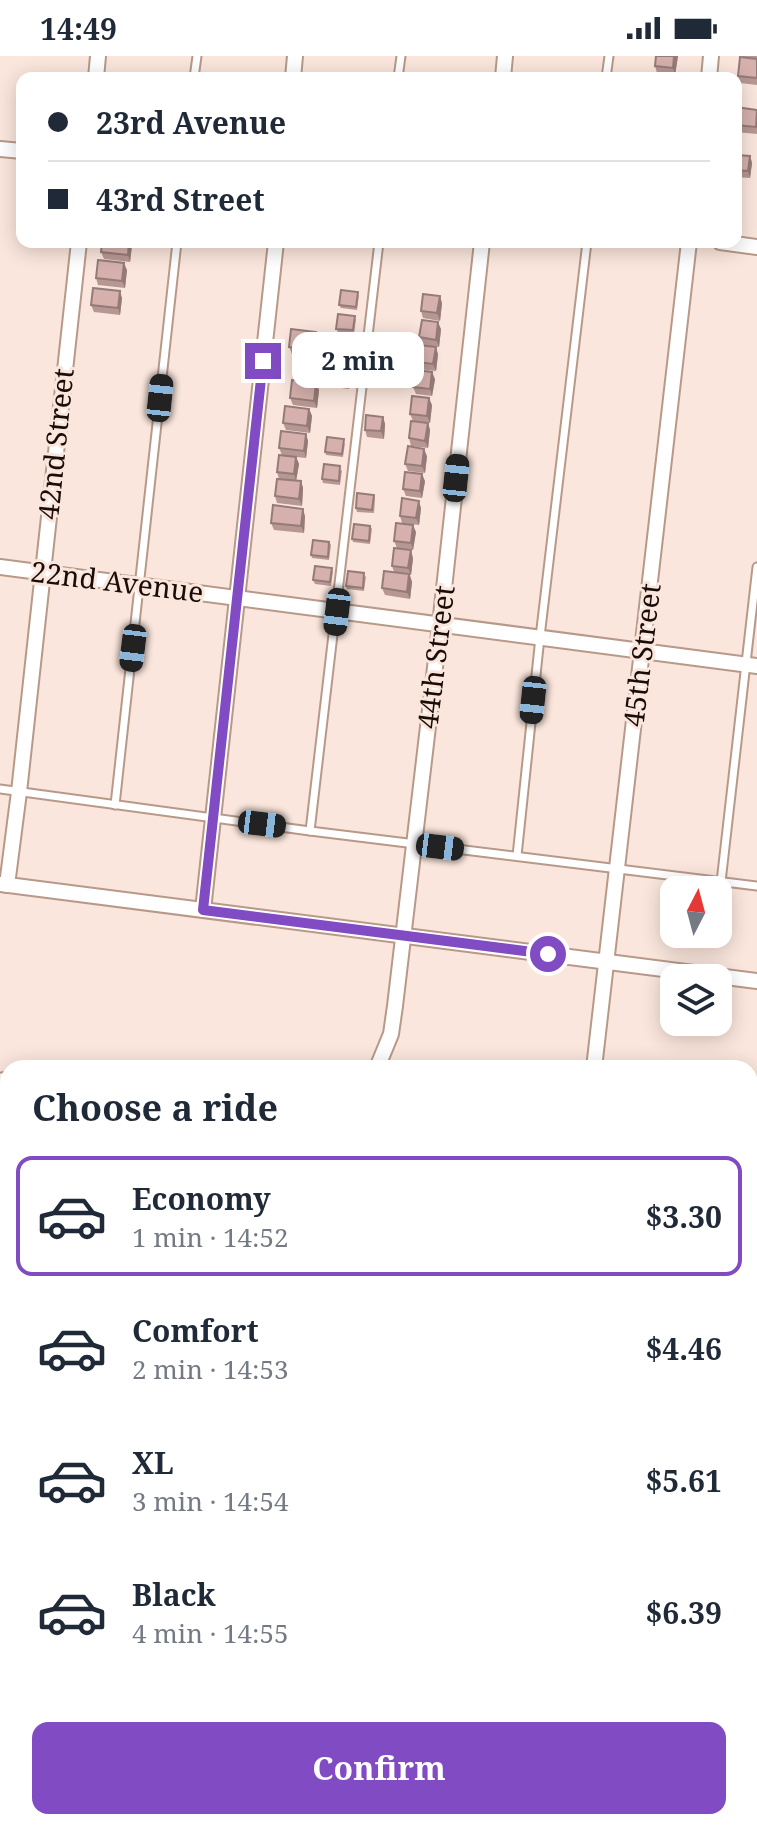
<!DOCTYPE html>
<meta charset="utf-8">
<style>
body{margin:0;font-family:"Noto Serif",serif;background:#f6f6f7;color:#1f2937;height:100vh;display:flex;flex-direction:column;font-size:30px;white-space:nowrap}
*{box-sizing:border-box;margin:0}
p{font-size:26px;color:#747a83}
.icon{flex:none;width:44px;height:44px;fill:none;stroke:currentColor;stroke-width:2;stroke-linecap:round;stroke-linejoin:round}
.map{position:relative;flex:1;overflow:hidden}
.drawer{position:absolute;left:0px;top:1004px;width:758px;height:770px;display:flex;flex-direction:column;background:#fff;border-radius:24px 24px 0 0;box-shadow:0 4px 20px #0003}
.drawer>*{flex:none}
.top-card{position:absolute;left:16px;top:16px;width:726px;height:176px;border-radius:16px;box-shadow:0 4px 20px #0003;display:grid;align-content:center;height:176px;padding:0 32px;background:#fff}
.needle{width:52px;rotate:6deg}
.controls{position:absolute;left:660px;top:820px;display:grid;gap:16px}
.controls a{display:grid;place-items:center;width:72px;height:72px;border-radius:16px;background:#fff;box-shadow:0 4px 20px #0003;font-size:40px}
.end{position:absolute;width:36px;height:36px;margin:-18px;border:10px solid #814cc3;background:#fff;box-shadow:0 0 0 4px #fff}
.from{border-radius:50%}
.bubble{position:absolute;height:56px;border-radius:16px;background:#fff;box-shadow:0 4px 20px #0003;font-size:26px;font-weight:700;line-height:56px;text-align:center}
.car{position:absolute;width:24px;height:48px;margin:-24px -12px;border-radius:10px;box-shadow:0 0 6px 2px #0007;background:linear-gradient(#222 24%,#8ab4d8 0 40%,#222 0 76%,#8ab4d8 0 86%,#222 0)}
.top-card b{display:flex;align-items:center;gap:28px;height:76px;font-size:30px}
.top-card b+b{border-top:2px solid #e0e1e3}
.top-card i{width:20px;height:20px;background:#1f2937}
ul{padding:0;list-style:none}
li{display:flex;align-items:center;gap:24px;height:120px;margin:0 16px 12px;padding:0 16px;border:4px solid transparent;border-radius:16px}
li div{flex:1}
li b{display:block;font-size:30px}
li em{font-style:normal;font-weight:700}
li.current{border-color:#814cc3}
li>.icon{width:72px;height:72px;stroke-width:1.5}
h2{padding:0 32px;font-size:36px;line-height:96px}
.cta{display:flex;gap:16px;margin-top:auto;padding:16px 32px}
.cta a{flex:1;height:92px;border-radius:16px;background:#814cc3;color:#fff;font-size:32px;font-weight:700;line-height:92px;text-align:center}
.status{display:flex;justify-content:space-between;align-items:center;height:56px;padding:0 40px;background:#fff;direction:ltr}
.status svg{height:22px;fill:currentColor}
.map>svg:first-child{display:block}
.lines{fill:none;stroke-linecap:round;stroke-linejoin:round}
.lane-casing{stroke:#b89989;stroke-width:11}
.street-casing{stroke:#b89989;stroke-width:18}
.lane{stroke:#fff;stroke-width:7}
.street{stroke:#fff;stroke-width:14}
.wall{fill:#b79794}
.shaded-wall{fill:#957b78}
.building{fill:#d5b0ac;stroke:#957b78;stroke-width:2}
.route{stroke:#814cc3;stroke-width:10}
.labels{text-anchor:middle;stroke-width:6;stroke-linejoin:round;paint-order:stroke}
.street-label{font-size:28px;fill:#180d08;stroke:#fae6dc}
</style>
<div class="status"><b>14:49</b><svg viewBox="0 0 49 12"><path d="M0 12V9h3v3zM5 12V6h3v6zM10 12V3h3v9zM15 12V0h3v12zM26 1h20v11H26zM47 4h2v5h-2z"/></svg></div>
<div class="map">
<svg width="757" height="1773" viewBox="0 0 757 1773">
<rect width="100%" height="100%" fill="#fae6dc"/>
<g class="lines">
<g class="lane-casing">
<g id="lane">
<polyline points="194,22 197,0"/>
<polyline points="398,22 401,0"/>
<polyline points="606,22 609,0"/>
<polyline points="0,733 310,775 757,830"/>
<polyline points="115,749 177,186"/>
<polyline points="310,775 379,186"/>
<polyline points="517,800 540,581 587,186"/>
<polyline points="721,826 757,511"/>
<polyline points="595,1009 622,1012"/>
<polyline points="750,1028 757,1029"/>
</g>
</g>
<g class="street-casing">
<g id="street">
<polyline points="96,22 98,0"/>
<polyline points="293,22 295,0"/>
<polyline points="503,22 505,0"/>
<polyline points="709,22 711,0"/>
<polyline points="0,93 22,95"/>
<polyline points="720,186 757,191"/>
<polyline points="0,511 757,610"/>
<polyline points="0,828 757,925"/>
<polyline points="7,829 19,736 79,186"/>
<polyline points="203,854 276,186"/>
<polyline points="377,1012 391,978 395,950 440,569 482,186"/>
<polyline points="594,1012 689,186"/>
<polyline points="0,1025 8,1023"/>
<polyline points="0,1091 8,1086"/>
<polyline points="0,1233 8,1234"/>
<polyline points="0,1343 8,1344"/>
<polyline points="750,1400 757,1344"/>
<polyline points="750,1435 757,1436"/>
<polyline points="0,1453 8,1454"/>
<polyline points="0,1654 8,1655"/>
<polyline points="750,1735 757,1736"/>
<polyline points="449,1766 450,1773"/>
</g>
</g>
<use href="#lane" class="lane"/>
<use href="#street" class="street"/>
</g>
<g class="wall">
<polygon points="656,0 678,0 675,19 657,17 655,10"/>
<polygon points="742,0 757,0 757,29 740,27 738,20"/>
<polygon points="736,51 757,54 757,78 736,76"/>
<polygon points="736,99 750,100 752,107 750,122 736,121"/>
<polygon points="102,186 131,186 132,189 130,206 104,203 101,196"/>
<polygon points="127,214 125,232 98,229 96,222"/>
<polygon points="359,239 357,254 341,252 339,249"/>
<polygon points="122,242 120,259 94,256 91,249"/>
<polygon points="442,247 440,265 423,262 421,255"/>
<polygon points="356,263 354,278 338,276 336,273"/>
<polygon points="441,273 439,291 422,289 419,281"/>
<polygon points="318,283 316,301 292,298 289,291"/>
<polygon points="354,292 352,307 336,305 335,301"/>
<polygon points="438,298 436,315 419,313 417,306"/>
<polygon points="351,318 349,333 333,331 332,327"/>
<polygon points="435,323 432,340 416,338 413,331"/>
<polygon points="316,327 319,334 317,352 293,349 290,342"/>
<polygon points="432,349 430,367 413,365 410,358"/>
<polygon points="309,353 312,360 310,377 286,374 283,367"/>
<polygon points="383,361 385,368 384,383 367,381 365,374"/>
<polygon points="428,367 430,374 428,392 411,390 409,382"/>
<polygon points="306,378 308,385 306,402 296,401 299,408 296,425 301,425 303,432 302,450 277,447 275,440 279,423 277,416 282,399 279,392"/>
<polygon points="345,387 343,401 326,399 325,396"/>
<polygon points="427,400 425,417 408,415 405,408"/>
<polygon points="342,414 340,429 323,427 322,423"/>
<polygon points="425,425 422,442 406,440 403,433"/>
<polygon points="374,439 375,443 374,457 357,456 356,452"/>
<polygon points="421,452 419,469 402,467 400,460"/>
<polygon points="305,460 304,477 274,474 271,467"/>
<polygon points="370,470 372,473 370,488 353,486 352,483"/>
<polygon points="416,476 413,494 397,492 394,485"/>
<polygon points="329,486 331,489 329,504 312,502 311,499"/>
<polygon points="413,502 411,519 410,519 412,526 410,543 385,539 382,532 394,516 392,510"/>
<polygon points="333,515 331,530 315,528 313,524"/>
<polygon points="366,520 364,535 347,533 346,530"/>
</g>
<g class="shaded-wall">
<polygon points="674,0 678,0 675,19 673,12"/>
<polygon points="750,100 752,107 750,122 748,115"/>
<polygon points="129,186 131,186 132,189 130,206 128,199"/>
<polygon points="124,207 127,214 125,232 122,225"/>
<polygon points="120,235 122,242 120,259 118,252"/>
<polygon points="440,240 442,247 440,265 437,257"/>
<polygon points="438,266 441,273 439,291 436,284"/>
<polygon points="316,276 318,283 316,301 314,293"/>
<polygon points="436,291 438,298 436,315 433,308"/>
<polygon points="432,316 435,323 432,340 430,333"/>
<polygon points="316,327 319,334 317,352 314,345"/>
<polygon points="429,342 432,349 430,367 427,360"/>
<polygon points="309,353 312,360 310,377 307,370"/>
<polygon points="383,361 385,368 384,383 381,375"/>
<polygon points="428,367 430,374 428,392 425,385"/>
<polygon points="306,378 308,385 306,402 304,395"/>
<polygon points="424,393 427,400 425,417 422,410"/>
<polygon points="296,401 299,408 296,425 294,418"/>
<polygon points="422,418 425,425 422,442 420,435"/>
<polygon points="301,425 303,432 302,450 299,443"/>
<polygon points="419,445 421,452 419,469 416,462"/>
<polygon points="303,453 305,460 304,477 301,470"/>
<polygon points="413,469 416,476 413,494 411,487"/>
<polygon points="411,494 413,502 411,519 408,512"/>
<polygon points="409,518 412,526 410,543 407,536"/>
</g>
<g class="building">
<polygon points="656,0 674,0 673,12 655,10"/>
<polygon points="740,1 757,3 757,22 738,20"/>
<polygon points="736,51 757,54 756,71 736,69"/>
<polygon points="736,99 750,100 748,115 736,114"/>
<polygon points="102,186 129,186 128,199 101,196"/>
<polygon points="98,204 124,207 122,225 96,222"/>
<polygon points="93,232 120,235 118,252 91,249"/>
<polygon points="341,234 358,236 356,251 339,249"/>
<polygon points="423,238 440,240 437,257 421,255"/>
<polygon points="338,258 355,260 353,274 336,273"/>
<polygon points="422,264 438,266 436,284 419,281"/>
<polygon points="291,273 316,276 314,293 289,291"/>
<polygon points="336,286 353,288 351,303 335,301"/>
<polygon points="419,289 436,291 433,308 417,306"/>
<polygon points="333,312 350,314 348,329 332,327"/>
<polygon points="415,314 432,316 430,333 413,331"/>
<polygon points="292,324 316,327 314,345 290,342"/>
<polygon points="412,340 429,342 427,360 410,358"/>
<polygon points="285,350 309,353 307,370 283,367"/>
<polygon points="366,359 383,361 381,375 365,374"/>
<polygon points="411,365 428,367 425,385 409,382"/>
<polygon points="281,375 306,378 304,395 279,392"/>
<polygon points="327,381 344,383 342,398 325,396"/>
<polygon points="408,390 424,393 422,410 405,408"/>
<polygon points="279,399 296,401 294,418 277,416"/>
<polygon points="324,408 340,410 339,425 322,423"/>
<polygon points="405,416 422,418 420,435 403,433"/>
<polygon points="277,423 301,425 299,443 275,440"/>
<polygon points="357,437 374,439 372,454 356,452"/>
<polygon points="402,442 419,445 416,462 400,460"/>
<polygon points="273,449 303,453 301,470 271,467"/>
<polygon points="396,467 413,469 411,487 394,485"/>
<polygon points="354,468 370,470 369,485 352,483"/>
<polygon points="313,484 329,486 328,501 311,499"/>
<polygon points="394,492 411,494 408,512 392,510"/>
<polygon points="315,510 332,512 330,526 313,524"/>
<polygon points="348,515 364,517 363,532 346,530"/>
<polygon points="384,515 409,518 407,536 382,532"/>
</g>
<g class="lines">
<polyline class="route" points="263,305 203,854 548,898"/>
</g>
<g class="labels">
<g class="street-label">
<text transform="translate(56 388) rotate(-84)" y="10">42nd Street</text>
<text transform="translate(117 526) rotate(7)" y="10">22nd Avenue</text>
<text transform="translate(642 599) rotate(-83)" y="10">45th Street</text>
<text transform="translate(436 601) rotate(-83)" y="10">44th Street</text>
</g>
</g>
</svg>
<div class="controls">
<a><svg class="needle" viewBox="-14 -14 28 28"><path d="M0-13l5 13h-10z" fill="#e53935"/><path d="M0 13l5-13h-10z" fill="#747a83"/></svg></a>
<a><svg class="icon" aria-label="layers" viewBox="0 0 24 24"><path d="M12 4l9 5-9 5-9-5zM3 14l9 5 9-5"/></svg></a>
</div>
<i class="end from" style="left:548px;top:898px"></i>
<i class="end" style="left:263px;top:305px"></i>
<div class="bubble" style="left:292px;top:276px;width:132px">2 min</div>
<i class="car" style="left:160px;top:342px;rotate:6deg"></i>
<i class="car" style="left:456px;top:422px;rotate:6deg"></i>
<i class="car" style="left:337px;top:556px;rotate:187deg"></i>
<i class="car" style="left:133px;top:592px;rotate:187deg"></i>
<i class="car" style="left:533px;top:644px;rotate:186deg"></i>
<i class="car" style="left:262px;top:768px;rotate:97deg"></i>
<i class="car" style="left:440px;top:791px;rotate:97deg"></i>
<div class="top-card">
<b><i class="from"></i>23rd Avenue</b>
<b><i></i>43rd Street</b>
</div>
<section class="drawer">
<h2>Choose a ride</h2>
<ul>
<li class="current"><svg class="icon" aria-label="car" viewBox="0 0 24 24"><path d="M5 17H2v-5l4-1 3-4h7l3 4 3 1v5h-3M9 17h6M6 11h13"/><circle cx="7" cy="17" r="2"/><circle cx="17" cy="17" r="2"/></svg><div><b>Economy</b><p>1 min · 14:52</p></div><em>$3.30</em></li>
<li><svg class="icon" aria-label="car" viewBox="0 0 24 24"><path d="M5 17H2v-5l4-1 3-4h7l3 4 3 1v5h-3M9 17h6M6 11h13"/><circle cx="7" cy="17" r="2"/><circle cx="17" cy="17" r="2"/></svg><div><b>Comfort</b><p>2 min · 14:53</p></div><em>$4.46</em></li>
<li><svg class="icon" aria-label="car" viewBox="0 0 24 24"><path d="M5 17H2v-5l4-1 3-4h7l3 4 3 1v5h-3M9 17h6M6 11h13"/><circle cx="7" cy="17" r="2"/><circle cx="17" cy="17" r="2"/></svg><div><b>XL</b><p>3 min · 14:54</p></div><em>$5.61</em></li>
<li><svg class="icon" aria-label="car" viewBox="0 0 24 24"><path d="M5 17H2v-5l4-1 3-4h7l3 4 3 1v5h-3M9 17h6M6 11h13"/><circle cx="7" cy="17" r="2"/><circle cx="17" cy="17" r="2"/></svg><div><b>Black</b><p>4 min · 14:55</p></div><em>$6.39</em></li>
</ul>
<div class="cta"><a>Confirm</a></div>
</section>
</div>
